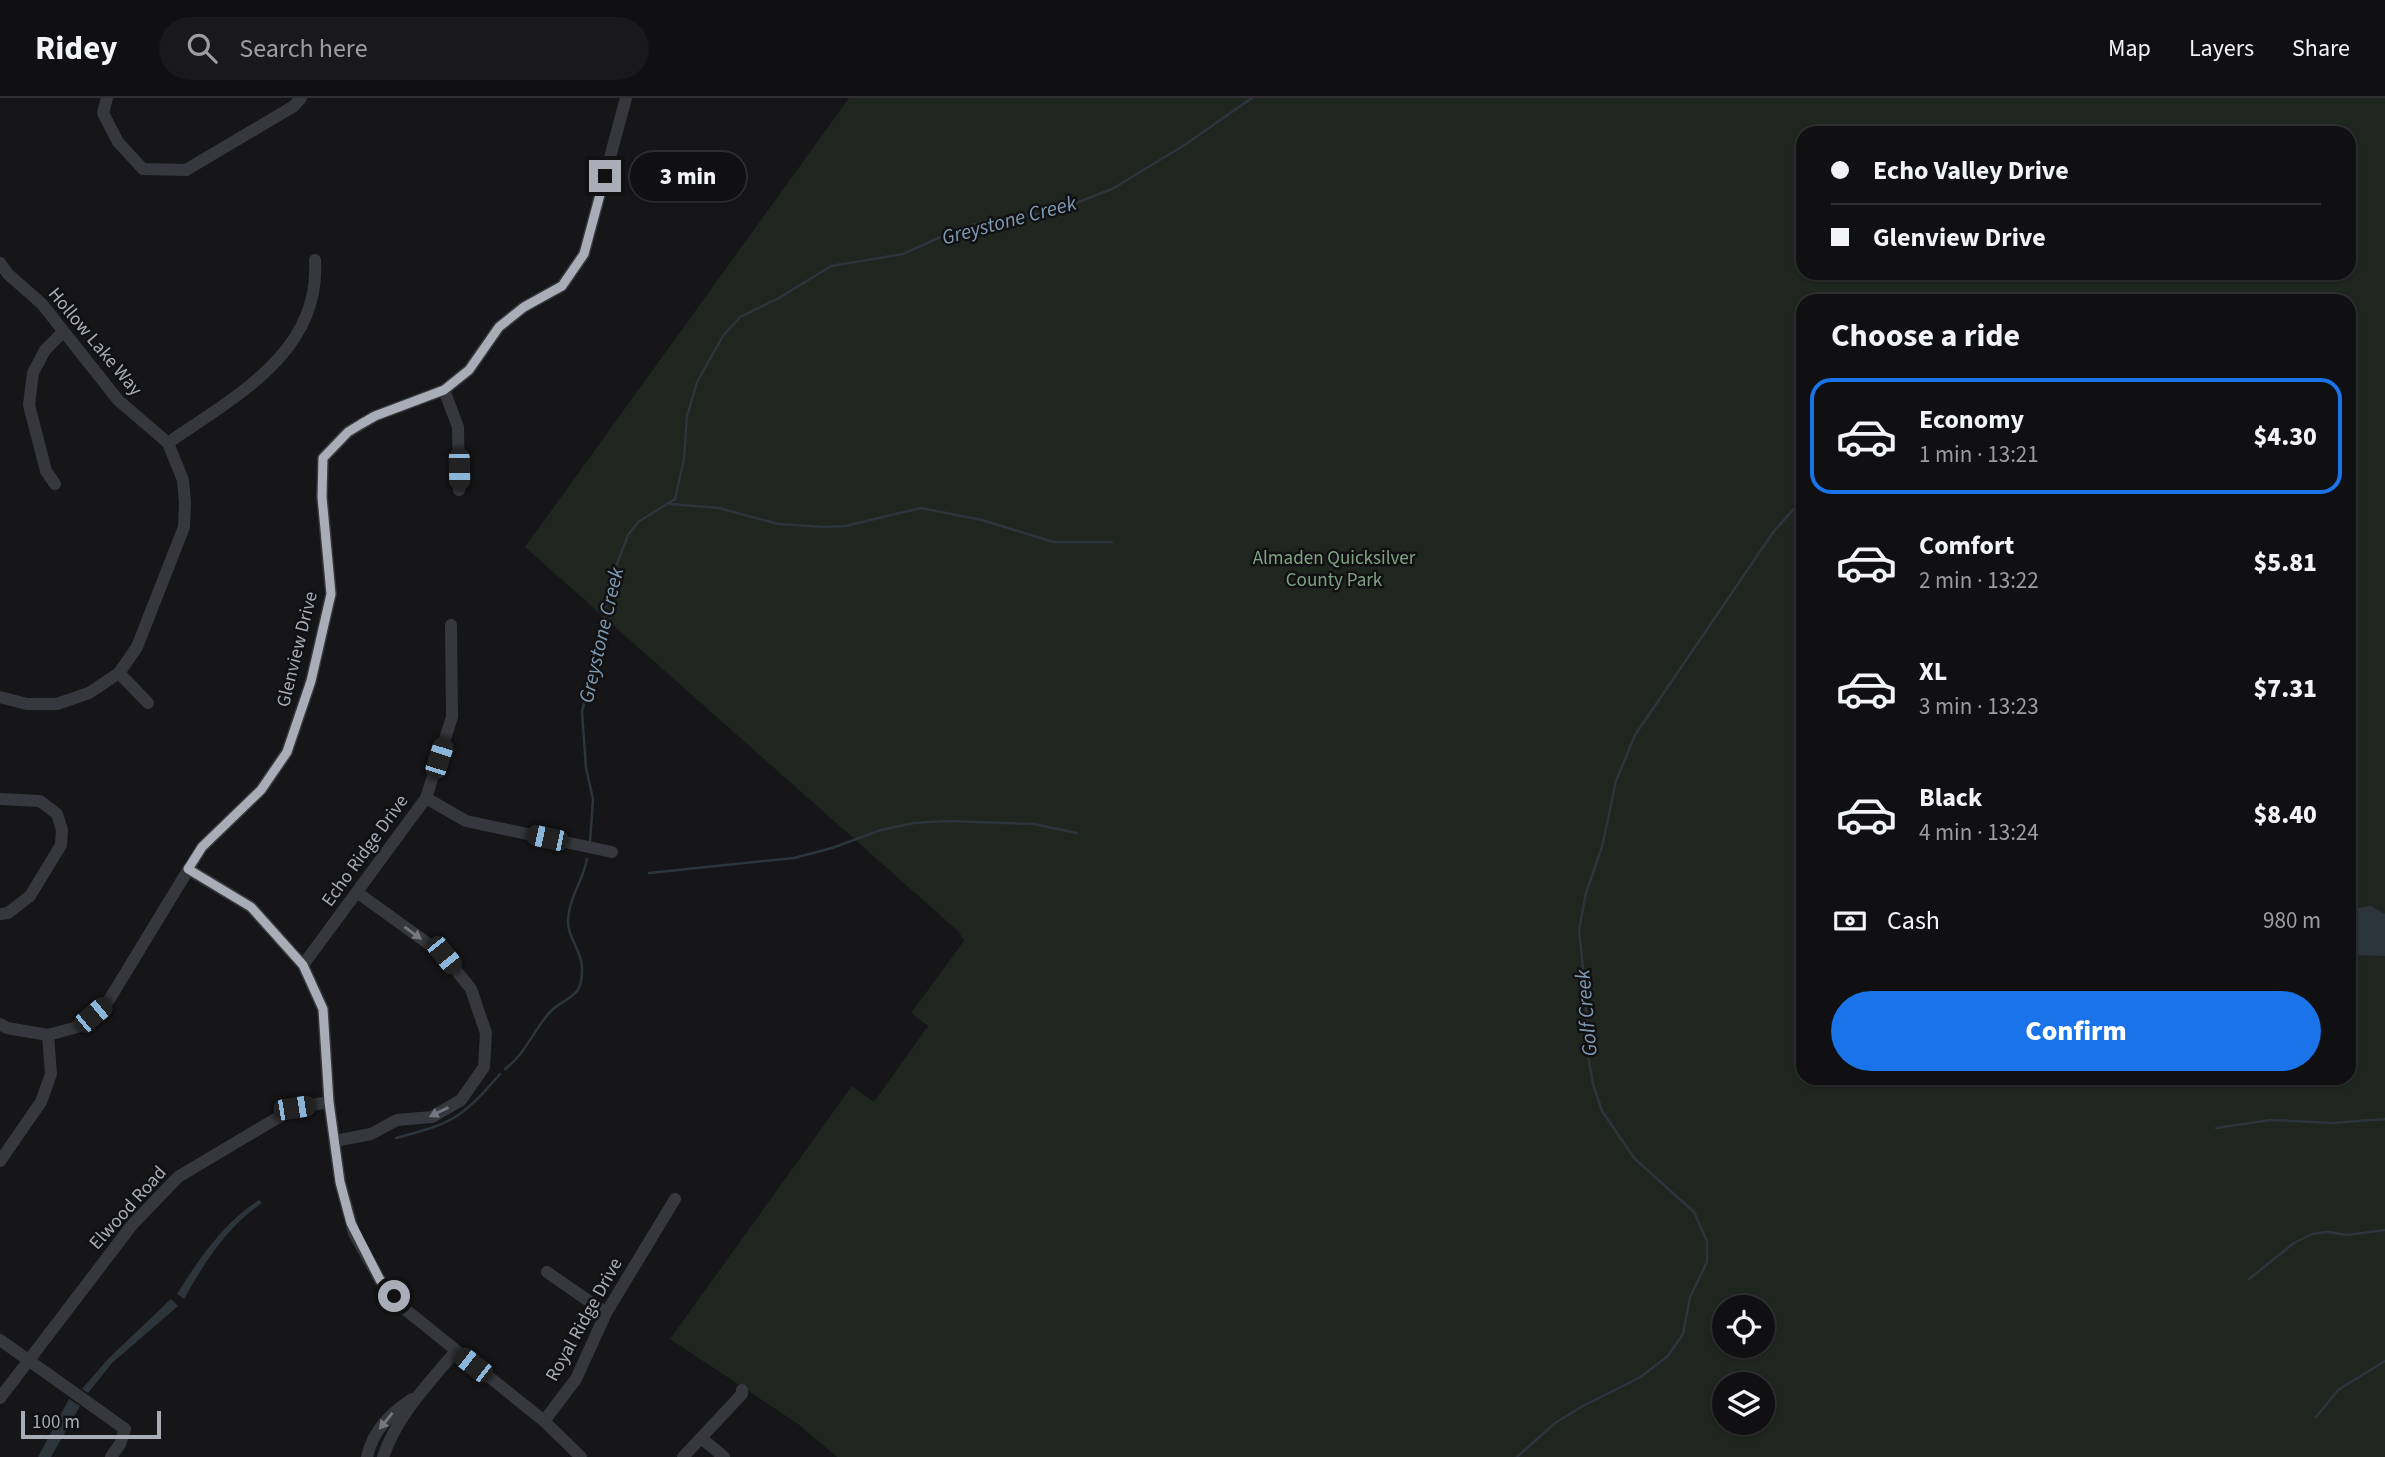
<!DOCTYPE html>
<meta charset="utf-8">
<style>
body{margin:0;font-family:"Source Sans 3",sans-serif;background:#19191b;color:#f1f3f6;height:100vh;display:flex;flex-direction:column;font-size:26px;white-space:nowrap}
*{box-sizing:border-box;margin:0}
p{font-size:23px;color:#9c9d9f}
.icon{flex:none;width:38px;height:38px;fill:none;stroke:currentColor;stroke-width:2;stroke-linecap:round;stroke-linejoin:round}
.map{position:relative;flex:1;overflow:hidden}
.side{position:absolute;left:1796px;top:196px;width:560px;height:791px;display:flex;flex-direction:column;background:#101012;border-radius:21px;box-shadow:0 2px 5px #0004,0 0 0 2px #303032}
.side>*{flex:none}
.banner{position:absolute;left:1796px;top:28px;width:560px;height:154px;border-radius:21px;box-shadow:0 2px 5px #0004,0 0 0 2px #303032;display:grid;align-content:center;height:154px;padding:0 35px;background:#101012}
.buttons{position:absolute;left:1712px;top:1197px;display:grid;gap:14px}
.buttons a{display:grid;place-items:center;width:63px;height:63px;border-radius:50%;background:#101012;box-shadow:0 2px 5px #0004,0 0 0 2px #303032;font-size:35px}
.scale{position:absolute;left:21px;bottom:18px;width:140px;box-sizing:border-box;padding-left:7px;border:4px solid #a8adb8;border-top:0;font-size:19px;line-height:24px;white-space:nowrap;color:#a8adb8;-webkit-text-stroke:5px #111113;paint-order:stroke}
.end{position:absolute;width:32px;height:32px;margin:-16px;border:9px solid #a8adb8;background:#111;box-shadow:0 0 0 4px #111}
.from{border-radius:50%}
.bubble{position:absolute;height:49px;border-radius:24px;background:#101012;box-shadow:0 2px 5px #0004,0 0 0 2px #303032;font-size:23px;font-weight:800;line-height:49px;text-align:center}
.car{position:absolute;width:21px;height:42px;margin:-21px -10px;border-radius:9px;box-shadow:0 0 5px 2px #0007;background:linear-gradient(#222 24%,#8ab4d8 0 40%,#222 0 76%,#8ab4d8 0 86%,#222 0)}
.banner b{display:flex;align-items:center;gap:24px;height:66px;font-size:26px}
.banner b+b{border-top:2px solid #303032}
.banner i{width:18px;height:18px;background:#f1f3f6}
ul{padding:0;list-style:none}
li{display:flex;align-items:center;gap:21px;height:116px;margin:0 14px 10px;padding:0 21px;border:4px solid transparent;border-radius:21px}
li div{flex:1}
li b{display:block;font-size:26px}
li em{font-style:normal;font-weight:800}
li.on{border-color:#1a73e8}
li>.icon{width:63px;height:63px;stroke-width:1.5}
h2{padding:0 35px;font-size:32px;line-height:84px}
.pay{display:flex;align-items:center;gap:18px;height:77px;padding:0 35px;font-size:26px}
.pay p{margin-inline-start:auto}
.primary-button{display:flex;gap:14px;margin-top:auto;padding:14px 35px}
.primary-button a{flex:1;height:80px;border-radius:42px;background:#1a73e8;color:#fff;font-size:28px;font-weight:800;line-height:80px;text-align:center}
header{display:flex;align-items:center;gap:42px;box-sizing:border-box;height:98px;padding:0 35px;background:#101012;border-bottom:2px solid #303032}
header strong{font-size:33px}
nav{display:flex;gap:38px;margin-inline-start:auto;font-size:24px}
.search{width:490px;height:63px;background:#19191b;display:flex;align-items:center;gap:18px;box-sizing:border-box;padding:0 24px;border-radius:38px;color:#9c9d9f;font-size:26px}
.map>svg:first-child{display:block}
.green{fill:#1e261f;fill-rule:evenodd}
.water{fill:#2c353c}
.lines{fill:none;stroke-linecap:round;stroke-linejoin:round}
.stream{stroke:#2c353c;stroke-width:2.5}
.minor{stroke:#37383d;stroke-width:12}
.oneway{fill:#757881}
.route{stroke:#a8adb8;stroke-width:9}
.labels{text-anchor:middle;stroke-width:5;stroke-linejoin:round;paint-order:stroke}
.street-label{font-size:19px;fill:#a8adb8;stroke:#111113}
.park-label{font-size:19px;fill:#7fa381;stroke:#111113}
.water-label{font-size:21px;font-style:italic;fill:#7f9bb3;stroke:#111113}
</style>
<header>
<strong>Ridey</strong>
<div class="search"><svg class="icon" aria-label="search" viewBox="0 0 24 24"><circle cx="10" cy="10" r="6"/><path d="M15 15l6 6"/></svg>Search here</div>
<nav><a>Map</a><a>Layers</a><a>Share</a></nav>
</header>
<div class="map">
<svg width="2385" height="1359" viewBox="0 0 2385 1359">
<rect width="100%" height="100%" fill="#161618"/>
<path class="green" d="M849 0H2385V1359H837L798 1326 670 1241 852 988 874 1004 928 928 911 915 964 843 959 834 525 449ZM1802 35H2348V175H1802ZM1802 203H2348V980H1802ZM1724 1209H1762V1248H1724ZM1724 1286H1762V1325H1724Z"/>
<g class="water">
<polygon points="2371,808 2385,816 2385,858 2349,857 2349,819 2357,810"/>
<path d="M259 1102 262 1105C226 1130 205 1164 184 1201L177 1196C200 1159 223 1126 259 1102Z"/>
<polygon points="171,1201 178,1208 112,1265 88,1295 82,1291 108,1261"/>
<polygon points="69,1301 80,1308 51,1359 38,1359"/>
</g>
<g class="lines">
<g class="stream">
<polyline points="670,406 719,410 778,426 824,429 845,428 921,410 982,422 1053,444 1112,444"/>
<polyline points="590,744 593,701 586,670 582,614 604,518 608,489 628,437 638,424 675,401 684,361 687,318 697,284 723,238 740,219 779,200 831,168 903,156 958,131 986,123 1053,114 1112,91 1183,48 1252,0"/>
<polyline points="649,775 794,760 832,750 881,732 914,725 946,723 1033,726 1077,735"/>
<path d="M505 971C526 956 534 930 552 912 559 905 571 901 577 893 581 888 582 879 582 873 583 853 567 840 568 822 569 799 583 783 587 761"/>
<polyline points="2216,1030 2271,1022 2332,1025 2385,1021"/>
<path d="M396 1040C453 1025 461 1021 500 976"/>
<polyline points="2249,1181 2294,1145 2312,1136 2328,1134 2347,1137 2385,1132"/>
<polyline points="2316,1319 2338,1292 2385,1263"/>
<polyline points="1517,1359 1555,1325 1583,1308 1639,1280 1668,1258 1683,1236 1690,1199 1707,1164 1707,1143 1694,1114 1634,1060 1602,1013 1593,986 1588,958 1585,888 1579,832 1586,795 1602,749 1616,683 1635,637 1774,433 1802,402"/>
</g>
<g class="minor">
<polyline points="107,0 103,15 118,44 143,71 186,72 294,8 301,0"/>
<polyline points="0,165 8,176 42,206 118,302 168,345 183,382 185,405 184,429 137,549 119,575 89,595 57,606 27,606 0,599"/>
<polyline points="444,292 458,329 459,392"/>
<path d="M168 345C234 299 321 255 315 162"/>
<polyline points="55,386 46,373 29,307 33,275 45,252 63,234"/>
<polyline points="119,575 148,605"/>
<polyline points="426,700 466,723 612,754"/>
<polyline points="0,701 40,703 57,716 62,732 61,747 30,798 8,815 0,816"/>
<polyline points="188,771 251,809 303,867 323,911 329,1004 340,1084 354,1135 380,1182 406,1212 544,1323 581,1359"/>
<polyline points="303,867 426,700 452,619 451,527"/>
<polyline points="0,926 7,930 48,937 81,928 106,907 202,749 261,692 287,654 311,583 331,496 322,399 323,360 348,334 375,318 444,292 469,272 499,229 524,209 562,188 584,156 626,0"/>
<polyline points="335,1043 371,1036 397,1022 432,1019 461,1002 484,969 486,935 471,891 444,857 358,795"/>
<polyline points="0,1063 41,1004 51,976 48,937"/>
<polyline points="547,1174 606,1215"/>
<polyline points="0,1242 125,1331 120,1346 111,1359"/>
<polyline points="0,1300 132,1127 178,1079 294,1010 329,1004"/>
<polyline points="544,1323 576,1281 606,1215 675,1101"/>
<polyline points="701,1340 724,1359"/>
<path d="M367 1359C373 1332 390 1316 412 1301"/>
<path d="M383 1359C397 1318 428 1286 455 1254"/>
<polyline points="683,1359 742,1296 742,1292"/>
</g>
</g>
<defs><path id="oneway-solid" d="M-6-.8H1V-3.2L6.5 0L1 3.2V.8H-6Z" transform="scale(1.75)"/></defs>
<g class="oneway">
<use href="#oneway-solid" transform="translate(413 835) rotate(36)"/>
<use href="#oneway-solid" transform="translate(439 1014) rotate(154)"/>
<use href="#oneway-solid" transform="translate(386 1323) rotate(129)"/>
</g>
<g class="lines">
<polyline class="route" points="394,1198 380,1182 351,1125 340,1084 329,1004 323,911 303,867 251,809 188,771 202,749 261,692 287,654 311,583 331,496 322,399 323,360 348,334 361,326 375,318 444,292 469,272 499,229 524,209 562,188 584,156 605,78"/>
</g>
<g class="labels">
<g class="street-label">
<text transform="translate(96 243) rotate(50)" y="7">Hollow Lake Way</text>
<text transform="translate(296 551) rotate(-76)" y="7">Glenview Drive</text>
<text transform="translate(364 752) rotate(-54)" y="7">Echo Ridge Drive</text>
<text transform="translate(127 1109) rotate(-48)" y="7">Elwood Road</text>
<text transform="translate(583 1221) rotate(-61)" y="7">Royal Ridge Drive</text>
</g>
<g class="park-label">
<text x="1334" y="466">Almaden Quicksilver<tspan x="1334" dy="22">County Park</tspan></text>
</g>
<g class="water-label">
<text transform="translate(1009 122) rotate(-15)" y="7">Greystone Creek</text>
<text transform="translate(601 537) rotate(-77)" y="7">Greystone Creek</text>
<text transform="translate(1586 915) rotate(-95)" y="7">Golf Creek</text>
</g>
</g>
</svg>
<div class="buttons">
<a><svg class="icon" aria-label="locate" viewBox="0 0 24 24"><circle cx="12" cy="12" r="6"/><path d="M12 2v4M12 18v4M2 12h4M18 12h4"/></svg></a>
<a><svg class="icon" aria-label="layers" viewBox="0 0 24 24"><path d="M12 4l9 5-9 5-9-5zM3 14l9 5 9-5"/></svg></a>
</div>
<div class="scale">100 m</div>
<i class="end from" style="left:394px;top:1198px"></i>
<i class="end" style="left:605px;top:78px"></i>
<div class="bubble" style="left:630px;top:54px;width:116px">3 min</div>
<i class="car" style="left:459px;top:371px;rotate:179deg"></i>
<i class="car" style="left:439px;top:660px;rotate:18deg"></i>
<i class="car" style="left:547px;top:740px;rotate:282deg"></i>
<i class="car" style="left:444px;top:857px;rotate:141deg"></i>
<i class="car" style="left:93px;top:917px;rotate:50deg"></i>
<i class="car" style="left:294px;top:1010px;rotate:81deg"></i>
<i class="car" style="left:473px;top:1267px;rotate:308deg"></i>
<div class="banner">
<b><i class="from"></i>Echo Valley Drive</b>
<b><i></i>Glenview Drive</b>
</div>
<section class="side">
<h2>Choose a ride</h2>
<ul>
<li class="on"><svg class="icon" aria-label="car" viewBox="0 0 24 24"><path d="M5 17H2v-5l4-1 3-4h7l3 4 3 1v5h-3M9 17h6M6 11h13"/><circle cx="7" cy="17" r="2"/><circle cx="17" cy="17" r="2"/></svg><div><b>Economy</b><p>1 min · 13:21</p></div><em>$4.30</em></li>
<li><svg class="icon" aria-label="car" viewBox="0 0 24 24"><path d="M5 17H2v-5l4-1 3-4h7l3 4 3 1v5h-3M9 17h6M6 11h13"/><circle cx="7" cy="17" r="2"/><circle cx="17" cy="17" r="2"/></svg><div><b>Comfort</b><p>2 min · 13:22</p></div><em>$5.81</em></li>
<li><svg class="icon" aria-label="car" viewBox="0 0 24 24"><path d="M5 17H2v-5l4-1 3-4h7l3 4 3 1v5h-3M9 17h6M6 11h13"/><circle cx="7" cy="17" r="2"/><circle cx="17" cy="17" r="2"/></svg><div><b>XL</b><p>3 min · 13:23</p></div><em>$7.31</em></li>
<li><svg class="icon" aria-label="car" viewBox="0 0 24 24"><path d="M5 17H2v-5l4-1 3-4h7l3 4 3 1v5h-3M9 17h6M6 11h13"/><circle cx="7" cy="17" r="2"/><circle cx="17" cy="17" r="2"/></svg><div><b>Black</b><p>4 min · 13:24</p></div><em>$8.40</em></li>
</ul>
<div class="pay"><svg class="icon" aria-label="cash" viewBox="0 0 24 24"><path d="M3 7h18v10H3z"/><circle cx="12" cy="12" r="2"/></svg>Cash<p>980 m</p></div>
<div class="primary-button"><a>Confirm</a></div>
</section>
</div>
